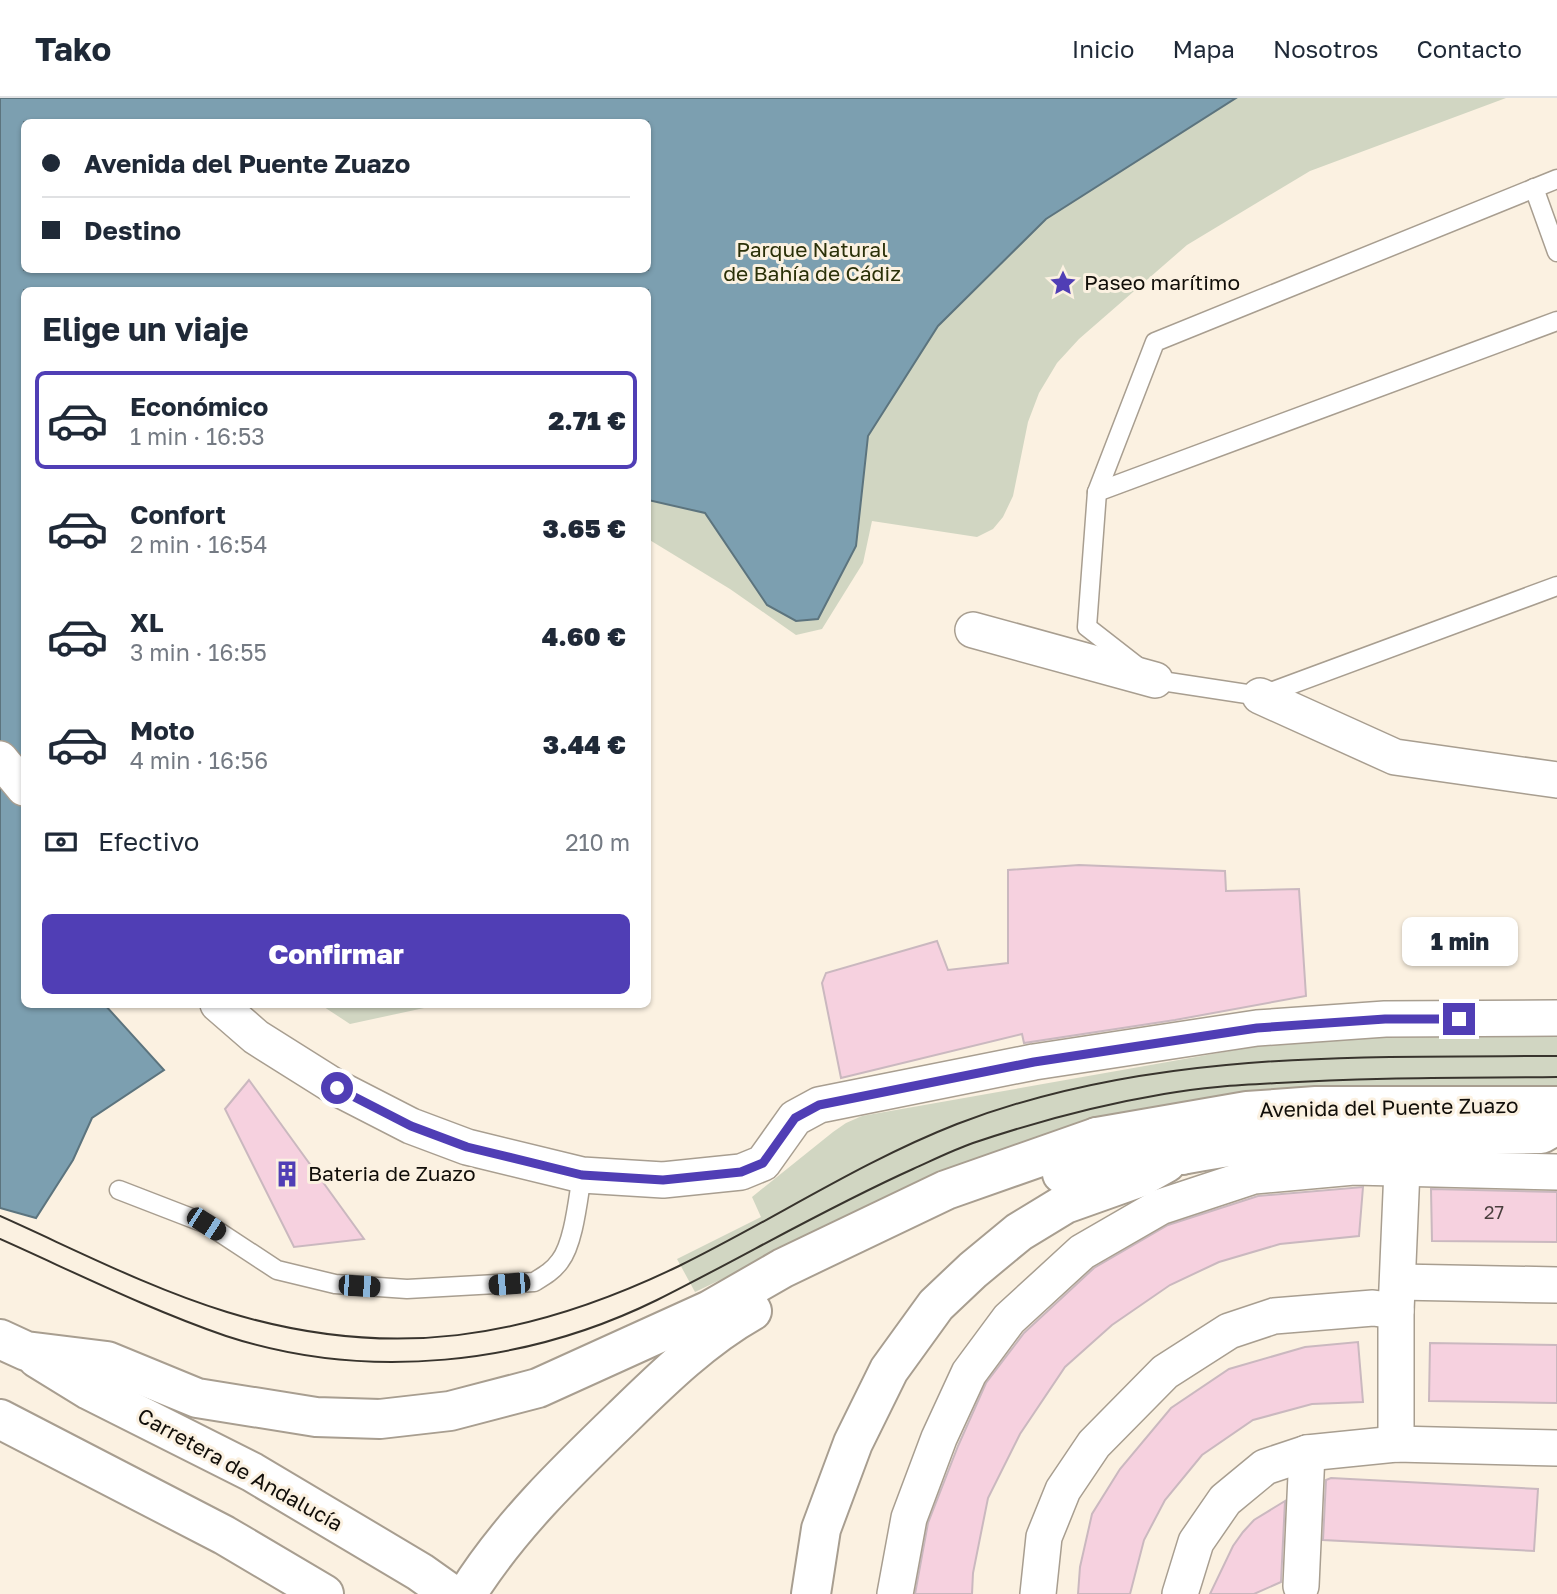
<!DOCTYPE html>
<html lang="es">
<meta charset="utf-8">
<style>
body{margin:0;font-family:"Golos Text",sans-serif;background:#f2f2f3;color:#1f2937;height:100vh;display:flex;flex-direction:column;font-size:26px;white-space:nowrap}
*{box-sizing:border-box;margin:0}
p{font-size:23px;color:#747a83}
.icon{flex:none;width:38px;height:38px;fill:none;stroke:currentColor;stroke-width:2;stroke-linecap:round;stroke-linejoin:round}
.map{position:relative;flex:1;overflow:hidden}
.drawer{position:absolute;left:21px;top:189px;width:630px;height:721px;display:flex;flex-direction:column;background:#fff;border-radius:10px;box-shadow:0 2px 5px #0004}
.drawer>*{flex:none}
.hud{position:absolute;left:21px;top:21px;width:630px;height:154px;border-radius:10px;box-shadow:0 2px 5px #0004;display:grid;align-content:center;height:154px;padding:0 21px;background:#fff}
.end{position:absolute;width:32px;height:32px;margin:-16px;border:9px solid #503eb5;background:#fff;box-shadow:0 0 0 4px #fff}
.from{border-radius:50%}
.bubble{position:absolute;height:49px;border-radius:10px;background:#fff;box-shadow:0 2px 5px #0004;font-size:23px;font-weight:800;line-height:49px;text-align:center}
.car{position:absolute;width:21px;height:42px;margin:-21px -10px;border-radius:9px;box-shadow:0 0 5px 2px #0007;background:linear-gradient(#222 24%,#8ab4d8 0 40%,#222 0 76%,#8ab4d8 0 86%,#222 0)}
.hud b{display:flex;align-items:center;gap:24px;height:66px;font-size:26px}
.hud b+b{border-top:2px solid #e0e1e3}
.hud i{width:18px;height:18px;background:#1f2937}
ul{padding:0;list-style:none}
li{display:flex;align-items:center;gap:21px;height:98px;margin:0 14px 10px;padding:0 7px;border:4px solid transparent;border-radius:10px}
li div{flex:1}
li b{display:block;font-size:26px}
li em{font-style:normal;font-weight:800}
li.current{border-color:#503eb5}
li>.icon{width:63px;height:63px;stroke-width:1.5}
h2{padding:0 21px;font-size:32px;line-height:84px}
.pay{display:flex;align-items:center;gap:18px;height:77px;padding:0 21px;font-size:26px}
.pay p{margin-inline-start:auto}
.button{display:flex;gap:14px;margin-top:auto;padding:14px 21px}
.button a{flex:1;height:80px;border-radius:10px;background:#503eb5;color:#fff;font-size:28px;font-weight:800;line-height:80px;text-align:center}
header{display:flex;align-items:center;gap:42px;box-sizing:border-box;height:98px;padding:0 35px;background:#fff;border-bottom:2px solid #e0e1e3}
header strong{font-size:33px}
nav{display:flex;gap:38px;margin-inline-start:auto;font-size:24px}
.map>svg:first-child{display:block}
.green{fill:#d1d6c2;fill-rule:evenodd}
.water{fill:#7c9fb0;stroke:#5c747e;stroke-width:2;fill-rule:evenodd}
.building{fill:#f6d1df;stroke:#cab8bf;stroke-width:2}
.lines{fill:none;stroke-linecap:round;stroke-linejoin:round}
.lane-casing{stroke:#a89e90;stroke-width:21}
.street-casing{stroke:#a89e90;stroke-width:38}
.secondary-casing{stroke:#a89e90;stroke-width:42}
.highway-casing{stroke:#a89e90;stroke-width:42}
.lane{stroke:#fff;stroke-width:18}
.street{stroke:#fff;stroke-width:35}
.secondary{stroke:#fff;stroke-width:38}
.highway{stroke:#fff;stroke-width:38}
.tram{stroke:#38342d;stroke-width:2}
.route{stroke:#503eb5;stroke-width:9}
.labels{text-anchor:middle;stroke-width:6;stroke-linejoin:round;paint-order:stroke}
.number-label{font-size:18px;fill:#4a3f3e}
.park-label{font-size:21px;fill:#2a3008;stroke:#fbf1e1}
.poi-label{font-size:21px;fill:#110e09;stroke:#fbf1e1;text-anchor:start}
.street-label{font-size:21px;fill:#110e09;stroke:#fbf1e1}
</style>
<header>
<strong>Tako</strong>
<nav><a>Inicio</a><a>Mapa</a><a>Nosotros</a><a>Contacto</a></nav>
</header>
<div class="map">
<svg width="1557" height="1496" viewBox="0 0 1557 1496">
<rect width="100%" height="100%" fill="#fbf1e1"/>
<g class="green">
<path d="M0 0H1506L1310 73 1187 147 1079 241 1057 265 1039 295 1028 324 1013 398 1003 419 993 431 977 439 872 423 863 465 822 531 796 537 730 491 648 441V192H24L0 592ZM24 24H648V172H24Z"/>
<polygon points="321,907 322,906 438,907 350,926"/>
<polygon points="1557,937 1557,990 965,1065 695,1194 677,1161 761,1119 752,1099 833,1034 846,1025 862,1018 1315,938"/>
</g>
<path class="water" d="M0 0H1236L1046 121 938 228 868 338 856 448 818 521 796 523 767 507 705 415 648 402V192H24V906L105 907 164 972 92 1020 73 1062 36 1120 0 1110ZM24 24H648V172H24Z"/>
<g class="building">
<polygon points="1079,767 1225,773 1226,793 1299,791 1306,898 1175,922 1024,945 1022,936 841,980 822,885 826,875 937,843 948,872 1008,865 1008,772"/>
<polygon points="249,982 364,1141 294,1149 225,1011"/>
<polygon points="1363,1089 1359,1138 1280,1146 1219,1164 1170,1187 1112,1227 1065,1269 1020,1336 988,1400 973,1475 972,1496 915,1496 928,1425 958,1348 986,1285 1024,1235 1094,1170 1168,1127 1258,1098"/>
<polygon points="1431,1091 1557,1094 1557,1144 1432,1143"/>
<polygon points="1358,1244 1363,1304 1312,1306 1253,1322 1202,1357 1165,1402 1144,1442 1130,1496 1078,1496 1080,1469 1092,1416 1120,1371 1171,1310 1229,1271 1305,1249"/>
<polygon points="1430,1245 1557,1247 1557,1305 1429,1303"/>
<polygon points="1331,1380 1538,1391 1534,1453 1323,1442 1326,1382"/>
<polygon points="1285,1403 1281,1484 1254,1496 1210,1496 1233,1448 1243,1434 1254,1422"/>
</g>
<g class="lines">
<g class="lane-casing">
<g id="lane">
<polyline points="1557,81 1155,244 1097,394 1087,529 1155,582 1260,598 1557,488"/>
<polyline points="1534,90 1557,154"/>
<polyline points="1097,394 1557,223"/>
<path d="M119 1092 207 1126 277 1172 335 1186 407 1191 534 1184C544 1178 553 1173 560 1163 574 1145 578 1100 582 1077"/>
</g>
</g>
<g class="street-casing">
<g id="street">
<polyline points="973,532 1155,582"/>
<polyline points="1260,598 1395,659 1557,682"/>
<polyline points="0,661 24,690"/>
<polyline points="218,906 256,939 337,990 411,1028 467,1049 582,1077 663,1082 741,1074 763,1065 795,1020 819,1007 1034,964 1257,930 1385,921 1557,920"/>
<polyline points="1398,1184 1557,1187"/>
<polyline points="1396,1346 1396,1213 1402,1071"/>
<polyline points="1301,1488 1307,1355"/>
<polyline points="895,1496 909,1420 939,1340 969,1275 1009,1221 1082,1154 1160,1109 1254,1078 1354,1069 1557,1074"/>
<polyline points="1038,1496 1044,1439 1063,1392 1094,1346 1165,1274 1229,1233 1274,1218 1373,1210 1396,1213"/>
<polyline points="1180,1496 1196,1444 1225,1402 1265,1369 1307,1355 1396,1346 1557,1350"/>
</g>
</g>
<g class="secondary-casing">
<g id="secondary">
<polyline points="1097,1039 1247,1013 1316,1008 1557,1008"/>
<path d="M1182 1057C1300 1033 1421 1038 1541 1036L1557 1027"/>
</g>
</g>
<g class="highway-casing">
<g id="highway">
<polyline points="1062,1076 1145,1052 1182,1057"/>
<polyline points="0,1241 26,1253 107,1263 197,1300 316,1319 380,1321 450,1313 538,1290 710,1212 783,1170 946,1092 1097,1039"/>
<polyline points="37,1260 89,1292 252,1374 420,1474 451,1496"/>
<polyline points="0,1321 224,1437 324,1496"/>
<path d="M467 1496C509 1429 566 1374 623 1319 662 1281 704 1240 752 1213"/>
<polyline points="811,1496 821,1431 853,1345 889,1272 936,1207 973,1172 1019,1134 1065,1106 1141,1079 1166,1065"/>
</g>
</g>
<use href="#lane" class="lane"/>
<use href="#street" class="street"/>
<use href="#secondary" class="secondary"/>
<use href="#highway" class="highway"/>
<g class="tram">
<path d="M0 1118C74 1151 149 1190 227 1214 390 1264 528 1241 679 1168 773 1122 860 1064 957 1026 1149 952 1355 959 1557 958"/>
<path d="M0 1141C74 1174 150 1212 226 1238 367 1284 525 1267 657 1202 743 1159 826 1110 913 1071 933 1062 953 1052 973 1045 1035 1024 1099 1007 1164 996 1201 989 1240 987 1278 985 1371 979 1464 980 1557 979"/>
</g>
</g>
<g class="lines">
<polyline class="route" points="337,990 411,1028 467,1049 582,1077 663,1082 741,1074 763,1065 795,1020 819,1007 1034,964 1257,930 1385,921 1459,921"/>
</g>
<defs>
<g id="sight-bare" transform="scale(2.1)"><path d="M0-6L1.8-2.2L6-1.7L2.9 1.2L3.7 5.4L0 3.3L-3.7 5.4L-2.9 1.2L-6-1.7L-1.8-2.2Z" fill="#503eb5" stroke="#fbf1e1" stroke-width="2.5" paint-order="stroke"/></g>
<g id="building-bare" transform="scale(2.1)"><path d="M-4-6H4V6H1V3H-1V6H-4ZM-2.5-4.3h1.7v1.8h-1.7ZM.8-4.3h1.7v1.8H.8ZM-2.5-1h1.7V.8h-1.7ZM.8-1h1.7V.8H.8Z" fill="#503eb5" stroke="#fbf1e1" stroke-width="2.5" paint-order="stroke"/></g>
</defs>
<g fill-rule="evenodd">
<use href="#sight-bare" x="1063" y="185"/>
<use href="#building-bare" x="287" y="1076"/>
</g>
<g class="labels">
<g class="number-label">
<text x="1494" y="1121">27</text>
</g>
<g class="park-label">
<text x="812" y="159">Parque Natural<tspan x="812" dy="24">de Bahía de Cádiz</tspan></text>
</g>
<g class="poi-label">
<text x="1084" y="192">Paseo marítimo</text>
<text x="308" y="1083">Bateria de Zuazo</text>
</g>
<g class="street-label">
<text transform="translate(1389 1010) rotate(-1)" y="7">Avenida del Puente Zuazo</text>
<text transform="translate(240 1372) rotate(29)" y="7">Carretera de Andalucía</text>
</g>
</g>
</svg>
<i class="end from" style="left:337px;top:990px"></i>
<i class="end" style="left:1459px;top:921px"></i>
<div class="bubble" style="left:1402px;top:819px;width:116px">1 min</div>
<i class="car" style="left:206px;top:1126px;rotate:123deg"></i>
<i class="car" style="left:509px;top:1186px;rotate:265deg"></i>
<i class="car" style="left:359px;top:1188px;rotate:94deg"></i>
<div class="hud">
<b><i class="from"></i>Avenida del Puente Zuazo</b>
<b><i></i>Destino</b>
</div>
<section class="drawer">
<h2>Elige un viaje</h2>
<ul>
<li class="current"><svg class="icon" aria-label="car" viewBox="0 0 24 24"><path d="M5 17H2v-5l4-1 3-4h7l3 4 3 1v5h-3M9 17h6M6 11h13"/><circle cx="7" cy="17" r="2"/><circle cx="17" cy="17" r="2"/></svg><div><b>Económico</b><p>1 min · 16:53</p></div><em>2.71 €</em></li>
<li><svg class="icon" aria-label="car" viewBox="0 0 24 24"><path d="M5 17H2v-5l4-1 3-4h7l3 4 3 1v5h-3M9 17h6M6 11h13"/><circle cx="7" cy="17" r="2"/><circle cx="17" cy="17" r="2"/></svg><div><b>Confort</b><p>2 min · 16:54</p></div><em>3.65 €</em></li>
<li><svg class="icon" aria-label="car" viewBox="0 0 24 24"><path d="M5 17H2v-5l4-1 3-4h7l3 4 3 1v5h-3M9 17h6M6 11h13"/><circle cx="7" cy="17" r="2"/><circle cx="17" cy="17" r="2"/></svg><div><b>XL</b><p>3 min · 16:55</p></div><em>4.60 €</em></li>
<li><svg class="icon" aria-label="car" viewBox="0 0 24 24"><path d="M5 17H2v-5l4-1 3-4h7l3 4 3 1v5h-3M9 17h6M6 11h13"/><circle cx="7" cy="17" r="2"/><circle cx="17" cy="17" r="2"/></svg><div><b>Moto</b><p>4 min · 16:56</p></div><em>3.44 €</em></li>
</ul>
<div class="pay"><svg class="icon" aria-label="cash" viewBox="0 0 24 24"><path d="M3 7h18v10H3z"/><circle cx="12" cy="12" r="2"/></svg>Efectivo<p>210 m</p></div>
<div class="button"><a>Confirmar</a></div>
</section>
</div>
